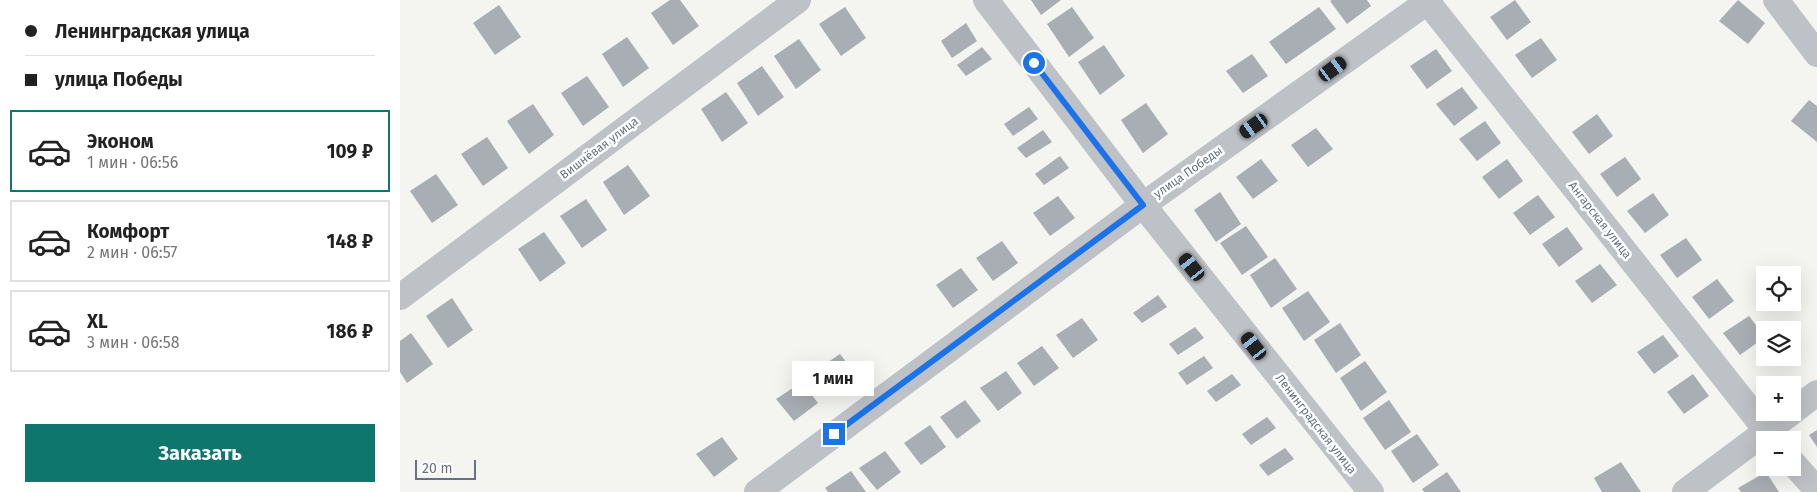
<!DOCTYPE html>
<html lang="ru">
<meta charset="utf-8">
<style>
body{margin:0;font-family:"Fira Sans",sans-serif;background:#f2f2f2;color:#222;height:100vh;display:flex;flex-direction:column;font-size:19px;white-space:nowrap}
*{box-sizing:border-box;margin:0}
p{font-size:16px;color:#767676}
.icon{flex:none;width:28px;height:28px;fill:none;stroke:currentColor;stroke-width:2;stroke-linecap:round;stroke-linejoin:round}
.map{position:relative;flex:1;overflow:hidden}
.drawer{display:flex;flex-direction:column;background:#fff;width:400px}
.drawer>*{flex:none}
.top-card{display:grid;align-content:center;height:110px;padding:0 25px;background:#fff}
.fabs{position:absolute;left:1356px;top:266px;display:grid;gap:10px}
.fabs a{display:grid;place-items:center;width:45px;height:45px;border-radius:0px;background:#fff;box-shadow:0 5px 20px #0002;font-size:25px}
.scale{position:absolute;left:15px;bottom:12px;width:61px;box-sizing:border-box;padding-left:5px;border:2px solid #66737f;border-top:0;font-size:14px;line-height:18px;white-space:nowrap;color:#66737f;-webkit-text-stroke:4px #fff;paint-order:stroke}
.end{position:absolute;width:22px;height:22px;margin:-11px;border:6px solid #1a73e8;background:#fff;box-shadow:0 0 0 2px #fff}
.from{border-radius:50%}
.bubble{position:absolute;height:35px;border-radius:0px;background:#fff;box-shadow:0 5px 20px #0002;font-size:16px;font-weight:700;line-height:35px;text-align:center}
.car{position:absolute;width:15px;height:30px;margin:-15px -8px;border-radius:6px;box-shadow:0 0 4px 1px #0007;background:linear-gradient(#222 24%,#8ab4d8 0 40%,#222 0 76%,#8ab4d8 0 86%,#222 0)}
.top-card b{display:flex;align-items:center;gap:18px;height:48px;font-size:19px}
.top-card b+b{border-top:1px solid #e0e0e0}
.top-card i{width:12px;height:12px;background:#222}
ul{padding:0;list-style:none}
li{display:flex;align-items:center;gap:15px;height:82px;margin:0 10px 8px;padding:0 15px;border:2px solid #e0e0e0;border-radius:0px}
li div{flex:1}
li b{display:block;font-size:19px}
li em{font-style:normal;font-weight:700}
li.on{border-color:#0f766e}
li>.icon{width:45px;height:45px;stroke-width:1.5}
.button{display:flex;gap:10px;margin-top:auto;padding:10px 25px}
.button a{flex:1;height:58px;border-radius:0px;background:#0f766e;color:#fff;font-size:20px;font-weight:700;line-height:58px;text-align:center}
main{display:flex;flex:1;min-height:0}
.map>svg:first-child{display:block}
.building{fill:#a8aeb3}
.lines{fill:none;stroke-linecap:round;stroke-linejoin:round}
.minor{stroke:#bec1c5;stroke-width:26}
.route{stroke:#1a73e8;stroke-width:6}
.labels{text-anchor:middle;stroke-width:5;stroke-linejoin:round;paint-order:stroke}
.street-label{font-size:12px;fill:#66737f;stroke:#fff}
</style>
<main>
<section class="drawer">
<div class="top-card">
<b><i class="from"></i>Ленинградская улица</b>
<b><i></i>улица Победы</b>
</div>
<ul>
<li class="on"><svg class="icon" aria-label="car" viewBox="0 0 24 24"><path d="M5 17H2v-5l4-1 3-4h7l3 4 3 1v5h-3M9 17h6M6 11h13"/><circle cx="7" cy="17" r="2"/><circle cx="17" cy="17" r="2"/></svg><div><b>Эконом</b><p>1 мин · 06:56</p></div><em>109 ₽</em></li>
<li><svg class="icon" aria-label="car" viewBox="0 0 24 24"><path d="M5 17H2v-5l4-1 3-4h7l3 4 3 1v5h-3M9 17h6M6 11h13"/><circle cx="7" cy="17" r="2"/><circle cx="17" cy="17" r="2"/></svg><div><b>Комфорт</b><p>2 мин · 06:57</p></div><em>148 ₽</em></li>
<li><svg class="icon" aria-label="car" viewBox="0 0 24 24"><path d="M5 17H2v-5l4-1 3-4h7l3 4 3 1v5h-3M9 17h6M6 11h13"/><circle cx="7" cy="17" r="2"/><circle cx="17" cy="17" r="2"/></svg><div><b>XL</b><p>3 мин · 06:58</p></div><em>186 ₽</em></li>
</ul>
<div class="button"><a>Заказать</a></div>
</section>
<div class="map">
<svg width="1417" height="492" viewBox="0 0 1417 492">
<rect width="100%" height="100%" fill="#f4f4f1"/>
<g class="building">
<polygon points="270,0 280,0 299,26 273,45 251,13"/>
<polygon points="631,0 661,0 641,15"/>
<polygon points="932,0 967,0 971,6 947,24 930,1"/>
<polygon points="1115,0 1131,22 1107,40 1090,17"/>
<polygon points="1338,0 1365,23 1348,44 1319,21"/>
<polygon points="99,5 121,37 95,55 73,23"/>
<polygon points="445,7 466,38 441,56 419,24"/>
<polygon points="672,7 694,38 669,57 647,24"/>
<polygon points="919,7 936,29 886,64 869,42"/>
<polygon points="566,23 577,41 552,58 541,41"/>
<polygon points="227,37 249,68 223,87 202,54"/>
<polygon points="1141,38 1157,60 1132,78 1115,55"/>
<polygon points="399,39 421,70 396,89 374,56"/>
<polygon points="704,45 725,76 700,95 678,62"/>
<polygon points="582,47 592,59 566,76 557,65"/>
<polygon points="1036,49 1052,71 1027,89 1010,66"/>
<polygon points="852,54 868,76 843,93 826,71"/>
<polygon points="362,66 384,97 358,116 337,83"/>
<polygon points="187,76 209,107 183,126 161,93"/>
<polygon points="1062,87 1078,108 1054,126 1036,104"/>
<polygon points="326,92 348,123 322,142 301,109"/>
<polygon points="1409,100 1417,106 1417,142 1391,121"/>
<polygon points="746,103 768,134 743,153 721,120"/>
<polygon points="133,104 154,135 129,154 107,121"/>
<polygon points="629,107 638,119 613,136 604,124"/>
<polygon points="1197,114 1213,136 1189,154 1172,132"/>
<polygon points="1085,121 1101,143 1077,161 1059,139"/>
<polygon points="916,128 933,149 908,167 891,145"/>
<polygon points="643,130 652,142 626,158 617,148"/>
<polygon points="87,137 108,168 83,186 61,154"/>
<polygon points="660,156 669,168 644,185 635,174"/>
<polygon points="1225,157 1241,179 1217,197 1200,174"/>
<polygon points="861,159 878,181 853,199 836,177"/>
<polygon points="1107,159 1123,181 1099,199 1082,177"/>
<polygon points="228,165 250,196 224,215 203,182"/>
<polygon points="36,174 58,205 32,223 10,191"/>
<polygon points="820,192 841,224 816,242 794,210"/>
<polygon points="1253,193 1269,215 1245,233 1227,211"/>
<polygon points="1138,195 1155,217 1130,235 1113,213"/>
<polygon points="658,196 675,218 650,236 633,213"/>
<polygon points="186,199 207,230 182,248 160,216"/>
<polygon points="846,226 868,257 842,275 820,243"/>
<polygon points="1167,227 1183,249 1159,267 1142,244"/>
<polygon points="144,232 166,263 140,282 118,249"/>
<polygon points="1286,238 1302,260 1277,278 1260,255"/>
<polygon points="602,241 618,263 593,281 576,258"/>
<polygon points="875,258 897,289 871,308 850,275"/>
<polygon points="1200,264 1217,285 1192,303 1175,281"/>
<polygon points="561,268 578,290 553,308 536,285"/>
<polygon points="1317,279 1334,301 1309,319 1292,297"/>
<polygon points="908,291 930,322 904,341 882,308"/>
<polygon points="758,295 767,307 742,323 733,313"/>
<polygon points="52,298 73,330 48,348 26,316"/>
<polygon points="1349,316 1365,337 1340,355 1323,333"/>
<polygon points="682,318 698,340 673,358 656,335"/>
<polygon points="940,323 961,355 936,373 914,340"/>
<polygon points="795,327 804,338 778,355 769,344"/>
<polygon points="11,333 33,364 7,383 0,372 0,341"/>
<polygon points="1263,335 1279,356 1254,374 1237,352"/>
<polygon points="642,346 659,368 634,386 617,363"/>
<polygon points="440,354 456,375 432,394 415,371"/>
<polygon points="804,356 813,368 787,385 778,373"/>
<polygon points="965,361 987,392 961,411 940,378"/>
<polygon points="606,371 622,393 598,411 580,388"/>
<polygon points="832,374 841,385 816,402 807,391"/>
<polygon points="1293,374 1309,396 1284,414 1267,392"/>
<polygon points="402,382 418,403 394,421 376,399"/>
<polygon points="565,400 581,421 557,439 540,417"/>
<polygon points="989,400 1011,432 985,450 963,418"/>
<polygon points="867,417 876,428 851,445 842,434"/>
<polygon points="530,425 546,447 521,465 504,443"/>
<polygon points="1417,430 1417,447 1409,435"/>
<polygon points="1017,434 1039,465 1013,483 991,451"/>
<polygon points="322,437 338,459 314,477 296,454"/>
<polygon points="885,448 894,459 868,476 859,465"/>
<polygon points="485,451 501,472 477,490 459,468"/>
<polygon points="1221,462 1241,492 1202,492 1194,478"/>
<polygon points="451,471 466,492 428,492 425,488"/>
<polygon points="1047,472 1061,492 1024,492 1022,489"/>
<polygon points="1366,472 1379,492 1341,492 1338,488"/>
</g>
<g class="lines">
<g class="minor">
<polyline points="586,0 743,205 971,492"/>
<polyline points="1026,0 1374,440"/>
<polyline points="1376,0 1417,54"/>
<polyline points="0,297 398,0"/>
<polyline points="1392,412 1417,393"/>
<polyline points="1392,462 1417,490"/>
<polyline points="357,492 743,205 1030,0"/>
<polyline points="1285,492 1392,412"/>
</g>
</g>
<g class="lines">
<polyline class="route" points="434,434 743,205 634,63"/>
</g>
<g class="labels">
<g class="street-label">
<text transform="translate(199 148) rotate(-37)" y="4">Вишнёвая улица</text>
<text transform="translate(788 172) rotate(-35)" y="4">улица Победы</text>
<text transform="translate(1200 220) rotate(52)" y="4">Ангарская улица</text>
<text transform="translate(916 424) rotate(52)" y="4">Ленинградская улица</text>
</g>
</g>
</svg>
<div class="fabs">
<a><svg class="icon" aria-label="locate" viewBox="0 0 24 24"><circle cx="12" cy="12" r="6"/><path d="M12 2v4M12 18v4M2 12h4M18 12h4"/></svg></a>
<a><svg class="icon" aria-label="layers" viewBox="0 0 24 24"><path d="M12 4l9 5-9 5-9-5zM3 14l9 5 9-5"/></svg></a>
<a>+</a>
<a>−</a>
</div>
<div class="scale">20 m</div>
<i class="end from" style="left:634px;top:63px"></i>
<i class="end" style="left:434px;top:434px"></i>
<div class="bubble" style="left:392px;top:361px;width:82px">1 мин</div>
<i class="car" style="left:933px;top:69px;rotate:54deg"></i>
<i class="car" style="left:854px;top:126px;rotate:235deg"></i>
<i class="car" style="left:792px;top:267px;rotate:321deg"></i>
<i class="car" style="left:854px;top:346px;rotate:322deg"></i>
</div>
</main>
